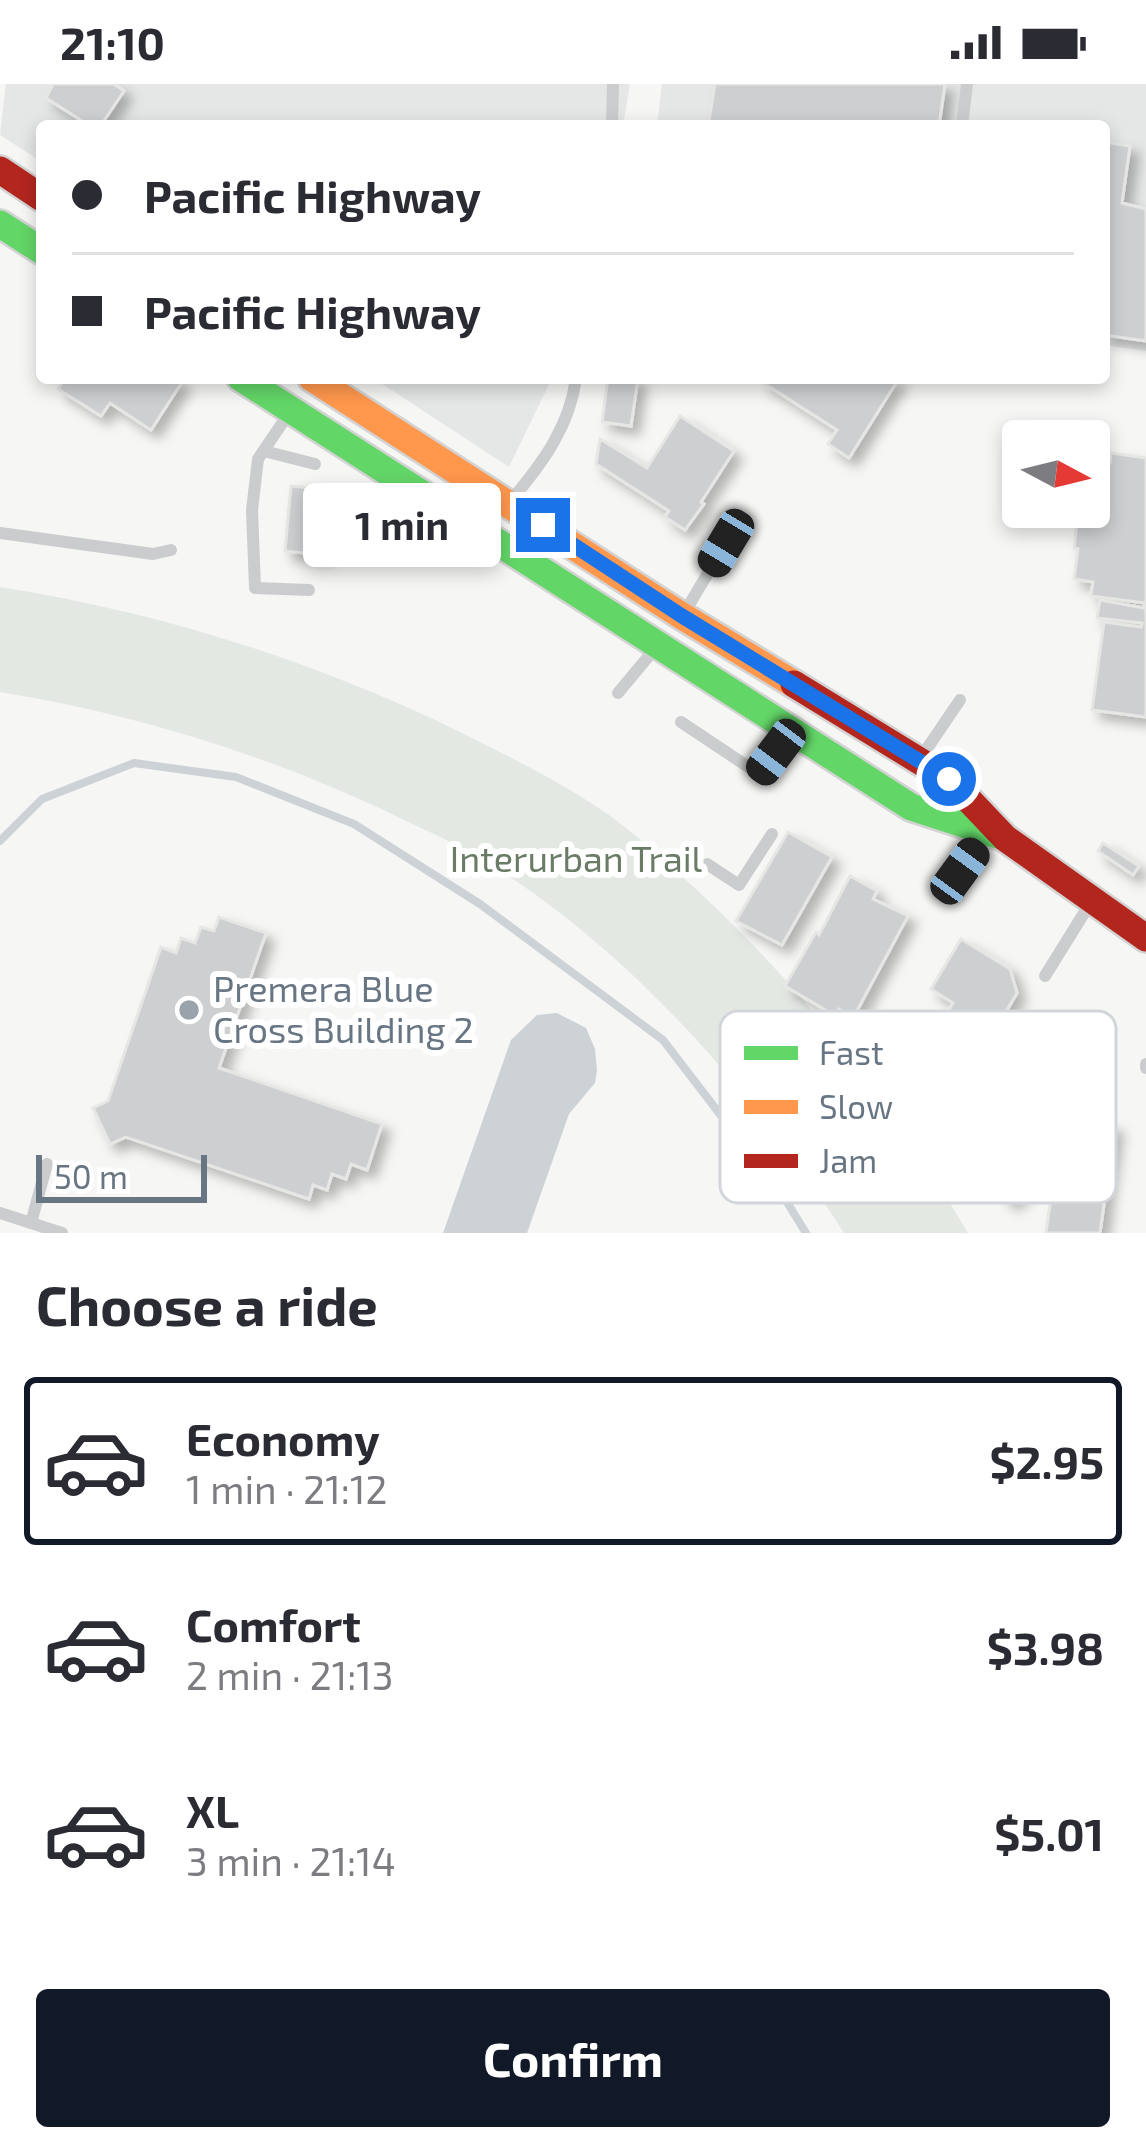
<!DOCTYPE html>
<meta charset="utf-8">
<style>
body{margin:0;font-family:"Exo 2",sans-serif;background:#f7f7f7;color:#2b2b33;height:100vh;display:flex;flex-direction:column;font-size:45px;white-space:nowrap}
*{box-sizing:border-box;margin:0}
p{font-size:39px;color:#7c7c81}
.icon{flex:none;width:66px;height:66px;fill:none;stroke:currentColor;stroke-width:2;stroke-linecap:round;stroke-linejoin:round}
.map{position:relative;height:1149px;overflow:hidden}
.details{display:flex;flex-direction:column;background:#fff;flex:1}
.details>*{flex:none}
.banner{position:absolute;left:36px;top:36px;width:1074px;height:264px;border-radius:12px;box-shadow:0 6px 18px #0003;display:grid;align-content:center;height:264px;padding:0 36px;background:#fff}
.needle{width:78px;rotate:97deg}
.buttons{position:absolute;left:1002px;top:336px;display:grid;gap:24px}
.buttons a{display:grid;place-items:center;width:108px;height:108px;border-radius:12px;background:#fff;box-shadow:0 6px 18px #0003;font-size:60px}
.scale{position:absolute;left:36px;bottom:30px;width:171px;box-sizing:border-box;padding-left:12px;border:6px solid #687683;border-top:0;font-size:33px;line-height:42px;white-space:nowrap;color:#687683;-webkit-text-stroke:9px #fff;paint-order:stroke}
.end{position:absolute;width:54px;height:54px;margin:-27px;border:15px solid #1a73e8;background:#fff;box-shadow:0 0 0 6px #fff}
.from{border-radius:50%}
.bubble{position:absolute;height:84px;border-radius:12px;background:#fff;box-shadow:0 6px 18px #0003;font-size:39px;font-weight:700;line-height:84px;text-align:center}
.car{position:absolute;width:36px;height:72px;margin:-36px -18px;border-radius:15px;box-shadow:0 0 9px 3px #0007;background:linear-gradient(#222 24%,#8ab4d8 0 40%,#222 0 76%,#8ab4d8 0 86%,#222 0)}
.banner b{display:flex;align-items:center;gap:42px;height:114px;font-size:45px}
.banner b+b{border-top:3px solid #e1e1e2}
.banner i{width:30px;height:30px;background:#2b2b33}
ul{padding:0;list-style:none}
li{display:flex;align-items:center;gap:36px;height:168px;margin:0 24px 18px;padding:0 12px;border:6px solid transparent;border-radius:12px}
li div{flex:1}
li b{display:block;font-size:45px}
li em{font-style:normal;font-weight:700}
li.selected{border-color:#111827}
li>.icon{width:108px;height:108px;stroke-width:1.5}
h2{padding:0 36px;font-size:54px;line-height:144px}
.primary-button{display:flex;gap:24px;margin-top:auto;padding:24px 36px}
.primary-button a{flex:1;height:138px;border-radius:12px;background:#111827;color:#fff;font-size:48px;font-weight:700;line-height:138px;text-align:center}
.status{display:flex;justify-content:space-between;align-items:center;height:84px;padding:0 60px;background:#fff;direction:ltr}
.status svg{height:33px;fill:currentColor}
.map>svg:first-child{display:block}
.built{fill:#e5e6e6}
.green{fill:#e4e8e3}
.water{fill:#ccd2d6}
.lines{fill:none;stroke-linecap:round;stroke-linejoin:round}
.stream{stroke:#ccd2d6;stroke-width:8}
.building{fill:#cdcfd0;stroke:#e6e6e5;stroke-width:3;filter:url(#shadow)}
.fast-casing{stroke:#d3d3d3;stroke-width:32}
.slow-casing{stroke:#d3d3d3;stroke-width:32}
.jam-casing{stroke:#d3d3d3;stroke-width:32}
.lane{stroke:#cbcccd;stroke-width:12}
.fast{stroke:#63d668;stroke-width:27}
.slow{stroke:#ff974d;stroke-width:27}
.jam{stroke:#b3261e;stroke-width:27}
.route{stroke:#1a73e8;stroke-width:15}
.poi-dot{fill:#9aa3ab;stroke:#fff;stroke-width:4.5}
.labels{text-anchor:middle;stroke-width:12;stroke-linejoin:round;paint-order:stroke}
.park-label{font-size:36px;fill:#6a7b66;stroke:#fff}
.poi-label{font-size:36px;fill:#687683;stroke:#fff;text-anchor:start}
.key{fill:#fff;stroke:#d2d6da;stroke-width:3}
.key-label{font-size:33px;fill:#687683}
</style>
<div class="status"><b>21:10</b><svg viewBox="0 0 49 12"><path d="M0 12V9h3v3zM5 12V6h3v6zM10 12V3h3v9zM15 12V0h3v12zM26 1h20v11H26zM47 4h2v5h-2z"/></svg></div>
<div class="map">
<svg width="1146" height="1149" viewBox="0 0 1146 1149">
<defs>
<filter id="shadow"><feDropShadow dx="8" dy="8" stdDeviation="6" flood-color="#0004"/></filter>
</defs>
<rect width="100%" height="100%" fill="#f6f6f5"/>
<g class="built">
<polygon points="6,0 630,0 623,42 42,42 42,78 0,51"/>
<polygon points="662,0 1146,0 1146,267 1104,261 1104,42 657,42"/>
<polygon points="373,294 552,294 509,383"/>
</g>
<path class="green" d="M0 503C171 530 337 584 490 663 531 684 572 705 609 731 640 754 670 781 699 808 807 908 893 1022 968 1149H844C755 1010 636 873 495 783 467 765 436 751 406 737 278 674 141 631 0 608Z"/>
<polygon class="water" points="557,929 586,944 595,965 597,986 595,999 569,1030 527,1149 443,1149 511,956 537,931"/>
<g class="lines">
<polyline class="stream" points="0,757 42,715 134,679 236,693 354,740 480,820 663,956 785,1115 806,1149"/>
</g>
<g class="building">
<polygon points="53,0 114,0 124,7 101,41 90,42 46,14"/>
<polygon points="715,0 945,0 939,42 708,42"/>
<polygon points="1104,58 1130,62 1122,119 1146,125 1146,257 1104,251"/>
<polygon points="65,294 175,294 182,298 151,346 110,319 101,332 58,305"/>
<polygon points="608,294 638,294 631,342 602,338"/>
<polygon points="764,294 899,294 849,374 828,360 837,346 762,298"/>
<polygon points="680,332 734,367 701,418 704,420 685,446 665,433 669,427 596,380 600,355 647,384"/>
<polygon points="1111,369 1146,374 1146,633 1092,626 1104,538 1141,543 1142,539 1097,534 1100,516 1144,524 1145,519 1091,512 1093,498 1074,495 1078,465 1074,464 1079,423 1089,423 1089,376 1110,379"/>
<polygon points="291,402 330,406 323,471 285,467"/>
<polygon points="788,748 832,773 782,861 736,837"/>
<polygon points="1103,759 1139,782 1133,791 1098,767"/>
<polygon points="850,792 877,807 873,815 908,832 853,934 839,925 834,931 785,902 816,848 819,851"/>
<polygon points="219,833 266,849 219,984 382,1040 367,1086 351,1080 346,1095 332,1090 327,1106 313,1101 309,1115 126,1053 110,1060 93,1024 108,1017 161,863 176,869 181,854 195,859 201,843 214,847"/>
<polygon points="961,855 1010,885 1017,909 978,975 980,990 1035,1058 1032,1076 1028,1075 1022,1108 1009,1118 911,988 953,919 931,905"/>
<polygon points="1087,1037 1115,1041 1100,1149 1046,1149 1058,1065"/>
</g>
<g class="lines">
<g class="fast-casing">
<g id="fast">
<polyline points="0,140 42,167"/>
<polyline points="241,294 911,723 997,751"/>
</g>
</g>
<g class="slow-casing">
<polyline id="slow" points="312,294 682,532 794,600"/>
</g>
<g class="jam-casing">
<g id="jam">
<polyline points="0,86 42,114"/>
<polyline points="794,600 949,695 1005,754 1146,854"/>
</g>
</g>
<g class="lane">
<polyline points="612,42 613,0"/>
<polyline points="962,42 967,0"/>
<polyline points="287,332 258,375 252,426 255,504 309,506"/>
<polyline points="264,367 315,380"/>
<path d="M514 413C544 377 570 341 576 294"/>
<polyline points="0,449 153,470 171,466"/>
<polyline points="686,526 726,459"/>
<polyline points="618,609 653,567"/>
<polyline points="681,638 759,690 785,655"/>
<polyline points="924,669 960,616"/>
<polyline points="707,780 739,801 772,750"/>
<polyline points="947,808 984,755"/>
<polyline points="1045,892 1086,826"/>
<polyline points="1146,980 1146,984"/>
<polyline points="0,1129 62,1149"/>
<polyline points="31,1139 47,1080"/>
</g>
<use href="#fast" class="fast"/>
<use href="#slow" class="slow"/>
<use href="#jam" class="jam"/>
</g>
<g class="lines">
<polyline class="route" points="543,441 682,532 949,695"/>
</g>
<circle class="poi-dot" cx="189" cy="926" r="12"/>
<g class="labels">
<g class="park-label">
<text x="576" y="788">Interurban Trail</text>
</g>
<g class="poi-label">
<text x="213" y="918">Premera Blue<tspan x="213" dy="41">Cross Building 2</tspan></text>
</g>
</g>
<rect x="720" y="927" width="396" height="192" rx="18" class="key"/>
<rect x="744" y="962" width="54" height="14" fill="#63d668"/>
<rect x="744" y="1016" width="54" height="14" fill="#ff974d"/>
<rect x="744" y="1070" width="54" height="14" fill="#b3261e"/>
<g class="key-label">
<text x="819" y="981">Fast</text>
<text x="819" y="1035">Slow</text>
<text x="819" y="1089">Jam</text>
</g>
</svg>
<div class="buttons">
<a><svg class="needle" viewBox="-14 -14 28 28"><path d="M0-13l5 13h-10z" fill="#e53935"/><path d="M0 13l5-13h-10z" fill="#7c7c81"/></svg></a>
</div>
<div class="scale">50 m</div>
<i class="end from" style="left:949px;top:695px"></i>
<i class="end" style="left:543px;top:441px"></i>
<div class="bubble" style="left:303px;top:399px;width:198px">1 min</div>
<i class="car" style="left:726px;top:459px;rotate:211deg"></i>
<i class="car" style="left:776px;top:668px;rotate:217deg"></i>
<i class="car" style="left:960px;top:787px;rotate:36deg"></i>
<div class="banner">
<b><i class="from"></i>Pacific Highway</b>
<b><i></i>Pacific Highway</b>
</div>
</div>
<section class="details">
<h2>Choose a ride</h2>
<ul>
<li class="selected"><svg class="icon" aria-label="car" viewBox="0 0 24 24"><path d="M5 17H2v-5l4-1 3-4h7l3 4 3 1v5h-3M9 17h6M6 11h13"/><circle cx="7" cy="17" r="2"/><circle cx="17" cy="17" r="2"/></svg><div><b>Economy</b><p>1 min · 21:12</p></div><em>$2.95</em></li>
<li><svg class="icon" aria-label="car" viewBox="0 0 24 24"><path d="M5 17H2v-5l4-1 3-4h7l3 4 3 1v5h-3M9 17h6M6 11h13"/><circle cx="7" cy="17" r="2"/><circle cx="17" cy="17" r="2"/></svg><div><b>Comfort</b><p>2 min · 21:13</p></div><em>$3.98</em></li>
<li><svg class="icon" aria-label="car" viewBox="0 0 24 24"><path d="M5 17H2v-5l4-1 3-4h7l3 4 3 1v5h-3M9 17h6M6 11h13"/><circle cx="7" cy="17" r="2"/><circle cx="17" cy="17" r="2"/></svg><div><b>XL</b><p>3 min · 21:14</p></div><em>$5.01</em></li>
</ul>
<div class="primary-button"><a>Confirm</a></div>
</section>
